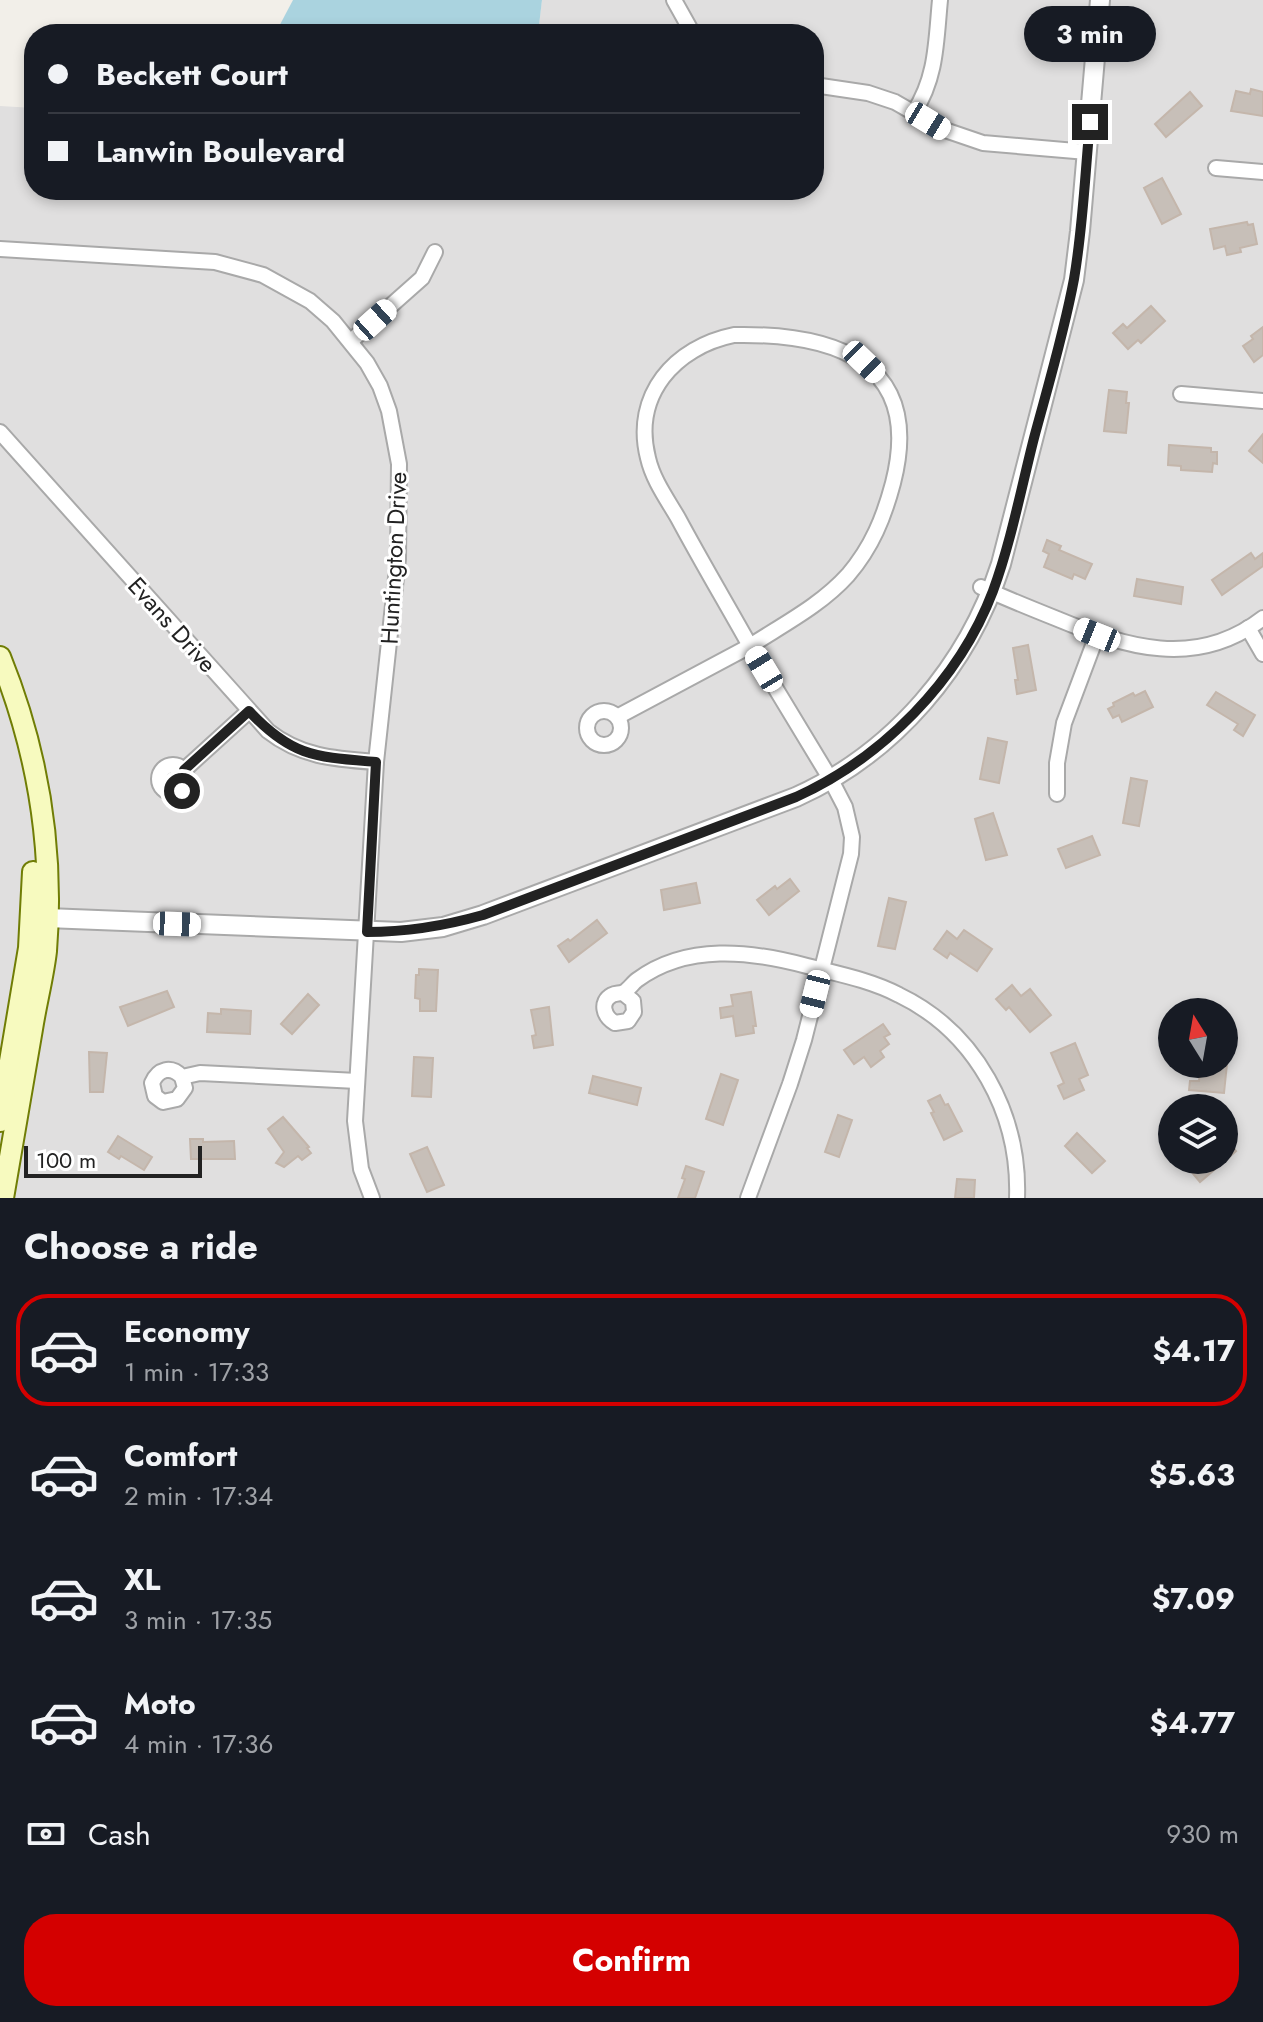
<!DOCTYPE html>
<meta charset="utf-8">
<style>
body{margin:0;font-family:Jost,sans-serif;background:#20242c;color:#f1f3f6;height:100vh;display:flex;flex-direction:column;font-size:30px;white-space:nowrap}
*{box-sizing:border-box;margin:0}
p{font-size:26px;color:#9ea1a6}
.icon{flex:none;width:44px;height:44px;fill:none;stroke:currentColor;stroke-width:2;stroke-linecap:round;stroke-linejoin:round}
.map{position:relative;height:1198px;overflow:hidden}
.sheet{display:flex;flex-direction:column;background:#171b24;flex:1}
.sheet>*{flex:none}
.top-card{position:absolute;left:24px;top:24px;width:800px;height:176px;border-radius:32px;box-shadow:0 4px 12px #0003;display:grid;align-content:center;height:176px;padding:0 24px;background:#171b24}
.needle{width:52px;rotate:349deg}
.buttons{position:absolute;left:1158px;top:998px;display:grid;gap:16px}
.buttons a{display:grid;place-items:center;width:80px;height:80px;border-radius:50%;background:#171b24;box-shadow:0 4px 12px #0003;font-size:40px}
.scale{position:absolute;left:24px;bottom:20px;width:178px;box-sizing:border-box;padding-left:8px;border:4px solid #222;border-top:0;font-size:22px;line-height:28px;white-space:nowrap;color:#222;-webkit-text-stroke:6px #fff;paint-order:stroke}
.end{position:absolute;width:36px;height:36px;margin:-18px;border:10px solid #222;background:#fff;box-shadow:0 0 0 4px #fff}
.from{border-radius:50%}
.bubble{position:absolute;height:56px;border-radius:28px;background:#171b24;box-shadow:0 4px 12px #0003;font-size:26px;font-weight:700;line-height:56px;text-align:center}
.car{position:absolute;width:24px;height:48px;margin:-24px -12px;border-radius:10px;box-shadow:0 0 6px 2px #0007;background:linear-gradient(#fff 24%,#345 0 40%,#fff 0 76%,#345 0 86%,#fff 0)}
.top-card b{display:flex;align-items:center;gap:28px;height:76px;font-size:30px}
.top-card b+b{border-top:2px solid #363941}
.top-card i{width:20px;height:20px;background:#f1f3f6}
ul{padding:0;list-style:none}
li{display:flex;align-items:center;gap:24px;height:112px;margin:0 16px 12px;padding:0 8px;border:4px solid transparent;border-radius:32px}
li div{flex:1}
li b{display:block;font-size:30px}
li em{font-style:normal;font-weight:700}
li.selected{border-color:#d40000}
li>.icon{width:72px;height:72px;stroke-width:1.5}
h2{padding:0 24px;font-size:36px;line-height:96px}
.pay{display:flex;align-items:center;gap:20px;height:88px;padding:0 24px;font-size:30px}
.pay p{margin-inline-start:auto}
.action{display:flex;gap:16px;margin-top:auto;padding:16px 24px}
.action a{flex:1;height:92px;border-radius:32px;background:#d40000;color:#fff;font-size:32px;font-weight:700;line-height:92px;text-align:center}
.map>svg:first-child{display:block}
.residential{fill:#e0dfdf;fill-rule:evenodd}
.water{fill:#aad3df}
.building{fill:#c7bfb8;stroke:#c4b6ab;stroke-width:2}
.lines{fill:none;stroke-linecap:round;stroke-linejoin:round}
.minor-casing{stroke:#a9a9a9;stroke-width:18}
.tertiary-casing{stroke:#a9a9a9;stroke-width:22}
.secondary-casing{stroke:#707d05;stroke-width:24}
.minor{stroke:#fff;stroke-width:14}
.tertiary{stroke:#fff;stroke-width:18}
.secondary{stroke:#f7fabf;stroke-width:20}
.route{stroke:#222;stroke-width:10}
.labels{text-anchor:middle;stroke-width:6;stroke-linejoin:round;paint-order:stroke}
.street-label{font-size:24px;fill:#222;stroke:#fff}
</style>
<div class="map">
<svg width="1263" height="1198" viewBox="0 0 1263 1198">
<rect width="100%" height="100%" fill="#f2efe9"/>
<path class="residential" d="M542 0H1263V1198H0V106L34 108V190H814V34H538ZM1172 1012H1224V1064H1172ZM1172 1108H1224V1160H1172Z"/>
<polygon class="water" points="293,0 542,0 538,34 275,34"/>
<g class="building">
<polygon points="1251,89 1263,92 1263,116 1231,111 1236,91 1250,94"/>
<polygon points="1190,92 1202,106 1166,137 1155,124"/>
<polygon points="1162,178 1181,214 1162,224 1144,188"/>
<polygon points="1247,222 1248,225 1253,224 1257,244 1240,248 1241,252 1227,255 1225,246 1214,249 1210,229"/>
<polygon points="1151,306 1165,321 1141,343 1138,340 1128,349 1113,333 1123,324 1127,328"/>
<polygon points="1263,327 1263,355 1254,362 1243,346 1253,339 1251,336"/>
<polygon points="1109,390 1127,392 1126,403 1129,403 1126,433 1104,431"/>
<polygon points="1263,434 1263,463 1249,451"/>
<polygon points="1169,445 1211,448 1211,452 1217,452 1217,464 1213,463 1212,472 1181,470 1181,466 1168,465"/>
<polygon points="1047,540 1061,546 1059,550 1092,564 1085,579 1074,574 1072,579 1044,567 1049,554 1043,551"/>
<polygon points="1251,553 1255,559 1263,553 1263,566 1222,595 1212,580"/>
<polygon points="1137,579 1183,587 1181,604 1134,596"/>
<polygon points="1028,645 1036,690 1017,694 1015,680 1018,680 1013,648"/>
<polygon points="1145,691 1153,707 1122,722 1119,715 1113,718 1108,709 1114,706 1113,703 1133,693 1135,696"/>
<polygon points="1216,692 1255,715 1243,736 1234,730 1238,724 1207,705"/>
<polygon points="988,738 1007,742 999,783 980,779"/>
<polygon points="1131,778 1147,781 1139,826 1123,823"/>
<polygon points="993,813 1007,855 986,860 975,819"/>
<polygon points="1092,836 1100,855 1066,868 1058,849"/>
<polygon points="790,879 799,891 769,915 757,900 775,886 777,889"/>
<polygon points="696,883 700,903 664,910 661,890"/>
<polygon points="889,898 906,902 895,949 878,946"/>
<polygon points="597,920 607,933 569,962 558,946 568,939 570,941"/>
<polygon points="964,930 992,949 977,971 950,953 947,958 934,949 947,931 957,939"/>
<polygon points="419,969 438,970 436,1011 420,1011 420,999 415,998 416,975 419,975"/>
<polygon points="1012,985 1021,996 1030,989 1051,1015 1030,1032 1009,1007 1006,1010 996,999"/>
<polygon points="167,991 174,1007 128,1026 120,1007"/>
<polygon points="751,992 756,1026 753,1026 754,1033 736,1036 733,1016 721,1018 720,1008 733,1006 731,995"/>
<polygon points="308,994 319,1005 292,1034 281,1024"/>
<polygon points="549,1007 553,1045 534,1048 532,1036 536,1035 531,1010"/>
<polygon points="221,1009 251,1011 250,1034 207,1032 208,1013 221,1014"/>
<polygon points="883,1024 890,1034 884,1037 889,1044 880,1051 884,1057 871,1067 864,1057 854,1064 844,1050"/>
<polygon points="1075,1043 1088,1075 1079,1079 1084,1090 1064,1099 1058,1086 1064,1083 1051,1053"/>
<polygon points="89,1052 107,1053 103,1092 90,1092"/>
<polygon points="414,1057 433,1058 431,1097 412,1096"/>
<polygon points="1201,1064 1227,1064 1224,1093 1189,1090 1190,1081 1199,1081"/>
<polygon points="721,1074 738,1080 723,1125 706,1119"/>
<polygon points="593,1076 641,1088 637,1105 589,1093"/>
<polygon points="940,1095 945,1105 948,1104 962,1131 944,1140 931,1113 934,1112 928,1101"/>
<polygon points="838,1115 852,1120 839,1157 825,1152"/>
<polygon points="283,1117 309,1147 307,1148 311,1153 302,1160 298,1156 284,1167 276,1163 284,1152 268,1129"/>
<polygon points="1077,1133 1105,1161 1092,1173 1065,1146"/>
<polygon points="118,1136 152,1157 144,1170 121,1156 119,1159 108,1152"/>
<polygon points="1224,1136 1236,1151 1200,1182 1189,1169 1200,1160 1224,1160"/>
<polygon points="190,1139 203,1139 203,1142 234,1141 235,1159 191,1159"/>
<polygon points="427,1147 444,1185 427,1192 410,1154"/>
<polygon points="686,1166 704,1172 695,1198 678,1198 685,1179 682,1178"/>
<polygon points="957,1179 975,1180 974,1198 955,1198"/>
</g>
<g class="lines">
<g class="minor-casing">
<g id="minor">
<polyline points="674,0 693,34"/>
<polyline points="814,85 868,93 895,102 942,129 983,143 1087,152"/>
<path d="M914 112C937 77 936 40 940 0"/>
<polyline points="1216,168 1263,172"/>
<polyline points="0,249 215,262 263,275 310,301 333,321 367,363 380,386 389,411 399,464 398,559 376,762 355,1121 361,1169 372,1198"/>
<path d="M734 335C835 333 924 362 893 483 884 517 872 547 848 575 821 605 784 624 750 646 726 603 701 561 678 518 667 499 653 480 648 458 632 395 675 347 734 335Z"/>
<polyline points="351,341 422,278 435,252"/>
<polyline points="1181,394 1263,401"/>
<path d="M0 432 268 731C301 757 335 759 376 762"/>
<path d="M981 587C1005 598 1030 608 1055 618 1125 647 1196 670 1263 618"/>
<polyline points="1248,628 1263,654"/>
<circle cx="604" cy="728" r="17"/>
<polyline points="617,717 750,646 831,780 845,807 852,837 851,854 804,1040 790,1084 748,1198"/>
<circle cx="173" cy="779" r="14"/>
<polyline points="184,770 249,711"/>
<polyline points="1057,794 1057,763 1064,723 1097,635"/>
<path d="M623 993 633 1001 634 1012 628 1021 615 1023C604 1017 599 1002 612 995 616 993 620 994 624 992 628 990 633 983 637 980 687 943 751 951 807 966 838 974 870 980 899 995 976 1032 1020 1114 1017 1198"/>
<path d="M182 1077 185 1088 177 1099 163 1102 155 1096 152 1083C158 1069 171 1065 182 1077L200 1073 357 1081"/>
</g>
</g>
<g class="tertiary-casing">
<path id="tertiary" d="M34 913 47 918 401 932 443 927 483 915 796 797C894 753 968 666 1001 564L1074 280 1080 231 1100 0"/>
</g>
<g class="secondary-casing">
<g id="secondary">
<path d="M0 657C38 751 54 850 46 951 43 977 36 1003 32 1029 22 1085 13 1142 3 1198"/>
<polyline points="0,1121 29,948 33,872"/>
</g>
</g>
<use href="#minor" class="minor"/>
<use href="#tertiary" class="tertiary"/>
<use href="#secondary" class="secondary"/>
</g>
<g class="lines">
<path class="route" d="M182 791 188 781 184 770 249 711C292 757 316 757 376 762L367 932C408 932 444 926 483 915L796 797C882 758 959 681 993 591 1011 542 1021 489 1034 438 1048 386 1064 333 1074 279 1083 227 1085 174 1090 122"/>
</g>
<g class="labels">
<g class="street-label">
<text transform="translate(394 558) rotate(-87)" y="8">Huntington Drive</text>
<text transform="translate(172 625) rotate(48)" y="8">Evans Drive</text>
</g>
</g>
</svg>
<div class="buttons">
<a><svg class="needle" viewBox="-14 -14 28 28"><path d="M0-13l5 13h-10z" fill="#e53935"/><path d="M0 13l5-13h-10z" fill="#9ea1a6"/></svg></a>
<a><svg class="icon" aria-label="layers" viewBox="0 0 24 24"><path d="M12 4l9 5-9 5-9-5zM3 14l9 5 9-5"/></svg></a>
</div>
<div class="scale">100 m</div>
<i class="end from" style="left:182px;top:791px"></i>
<i class="end" style="left:1090px;top:122px"></i>
<div class="bubble" style="left:1024px;top:6px;width:132px">3 min</div>
<i class="car" style="left:928px;top:121px;rotate:121deg"></i>
<i class="car" style="left:375px;top:320px;rotate:48deg"></i>
<i class="car" style="left:864px;top:362px;rotate:134deg"></i>
<i class="car" style="left:1097px;top:635px;rotate:292deg"></i>
<i class="car" style="left:764px;top:669px;rotate:329deg"></i>
<i class="car" style="left:177px;top:924px;rotate:92deg"></i>
<i class="car" style="left:815px;top:994px;rotate:194deg"></i>
<div class="top-card">
<b><i class="from"></i>Beckett Court</b>
<b><i></i>Lanwin Boulevard</b>
</div>
</div>
<section class="sheet">
<h2>Choose a ride</h2>
<ul>
<li class="selected"><svg class="icon" aria-label="car" viewBox="0 0 24 24"><path d="M5 17H2v-5l4-1 3-4h7l3 4 3 1v5h-3M9 17h6M6 11h13"/><circle cx="7" cy="17" r="2"/><circle cx="17" cy="17" r="2"/></svg><div><b>Economy</b><p>1 min · 17:33</p></div><em>$4.17</em></li>
<li><svg class="icon" aria-label="car" viewBox="0 0 24 24"><path d="M5 17H2v-5l4-1 3-4h7l3 4 3 1v5h-3M9 17h6M6 11h13"/><circle cx="7" cy="17" r="2"/><circle cx="17" cy="17" r="2"/></svg><div><b>Comfort</b><p>2 min · 17:34</p></div><em>$5.63</em></li>
<li><svg class="icon" aria-label="car" viewBox="0 0 24 24"><path d="M5 17H2v-5l4-1 3-4h7l3 4 3 1v5h-3M9 17h6M6 11h13"/><circle cx="7" cy="17" r="2"/><circle cx="17" cy="17" r="2"/></svg><div><b>XL</b><p>3 min · 17:35</p></div><em>$7.09</em></li>
<li><svg class="icon" aria-label="car" viewBox="0 0 24 24"><path d="M5 17H2v-5l4-1 3-4h7l3 4 3 1v5h-3M9 17h6M6 11h13"/><circle cx="7" cy="17" r="2"/><circle cx="17" cy="17" r="2"/></svg><div><b>Moto</b><p>4 min · 17:36</p></div><em>$4.77</em></li>
</ul>
<div class="pay"><svg class="icon" aria-label="cash" viewBox="0 0 24 24"><path d="M3 7h18v10H3z"/><circle cx="12" cy="12" r="2"/></svg>Cash<p>930 m</p></div>
<div class="action"><a>Confirm</a></div>
</section>
